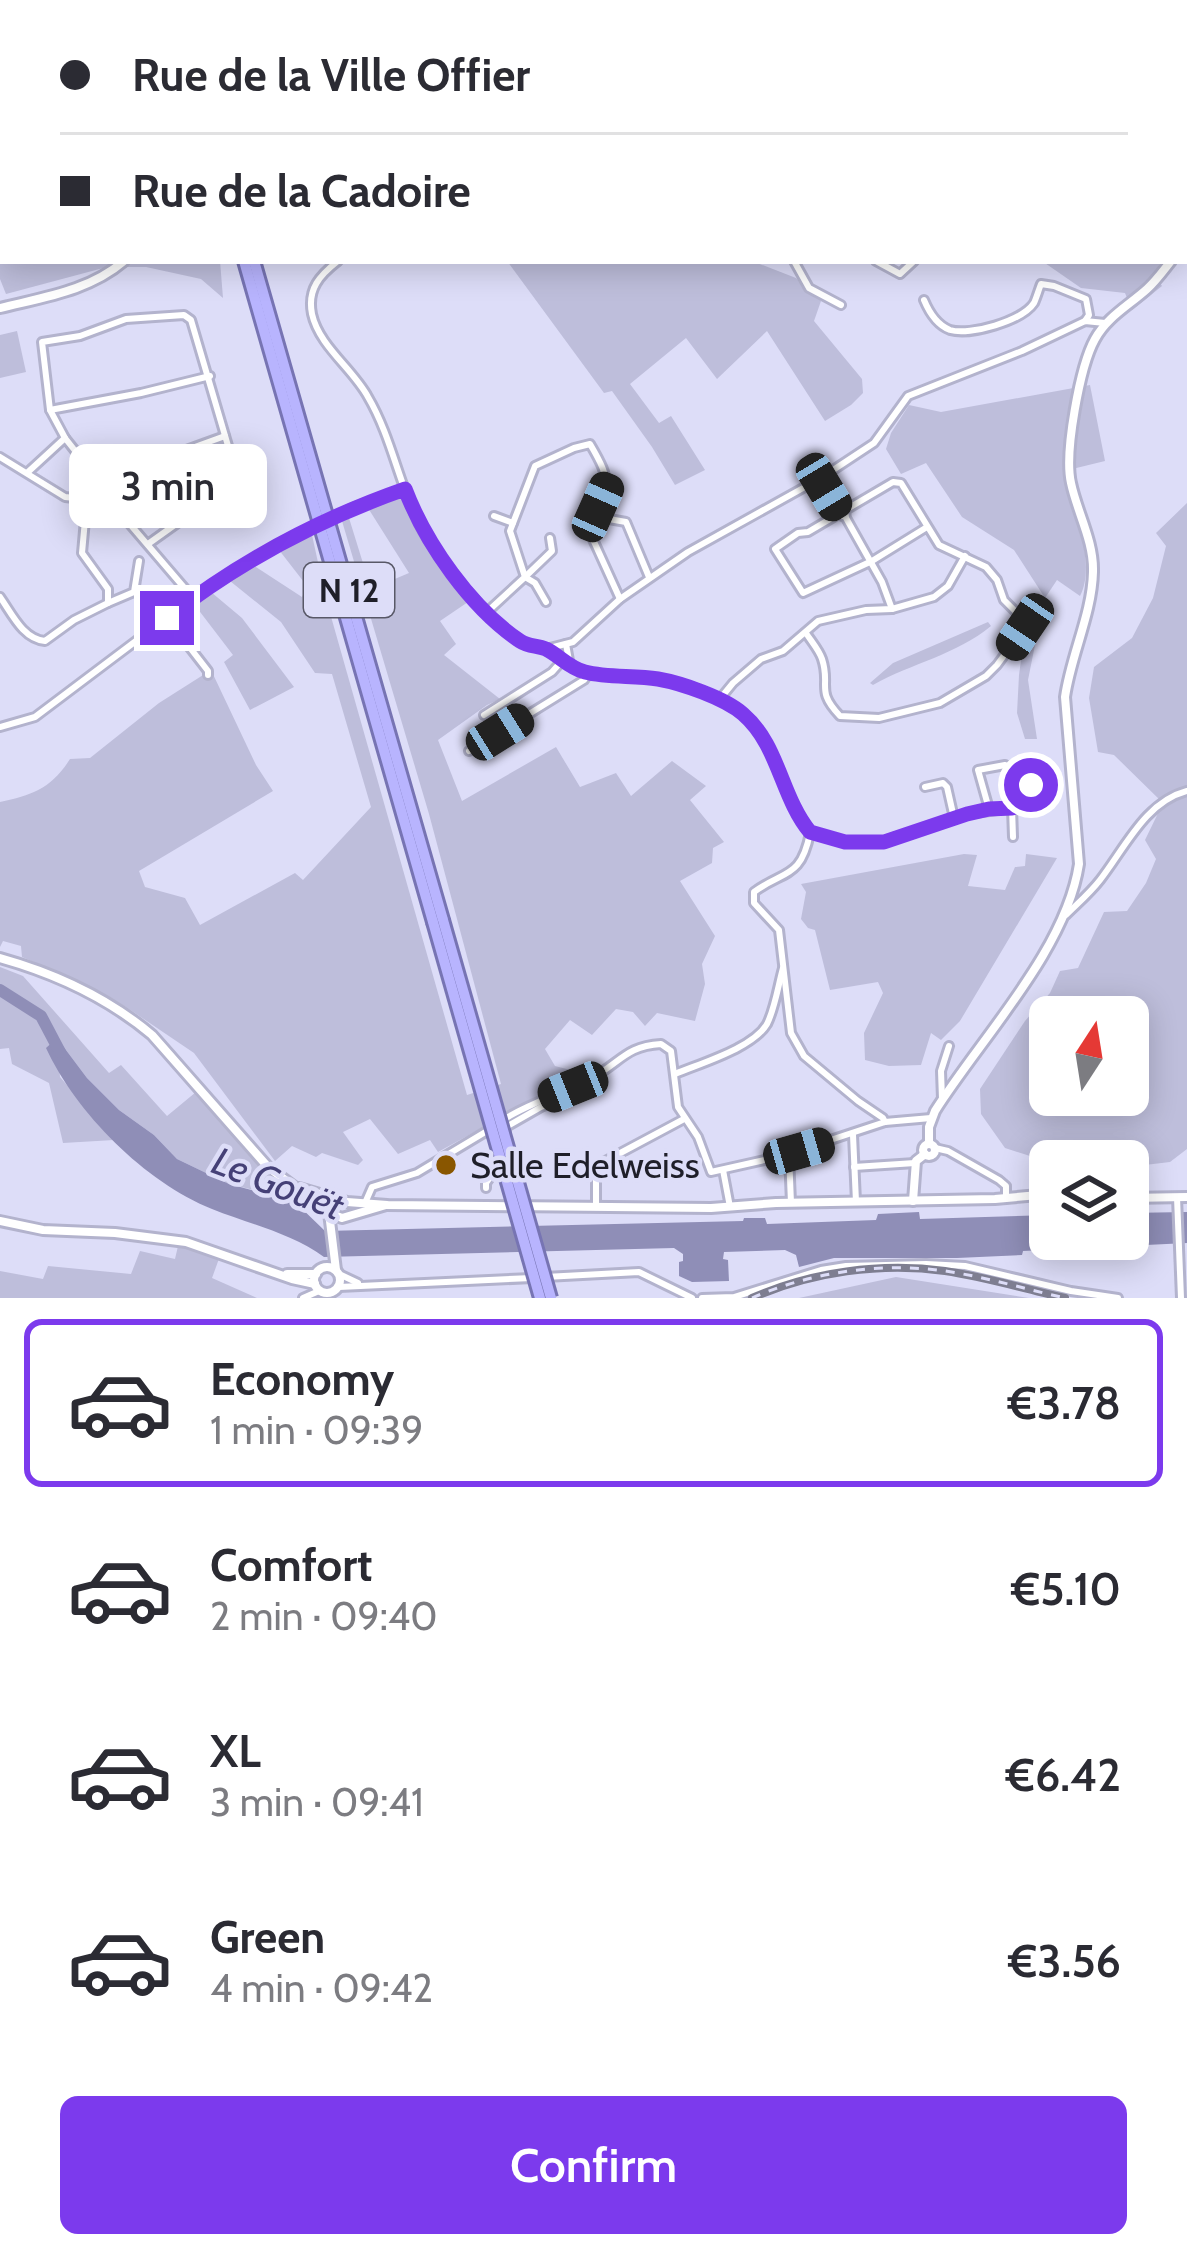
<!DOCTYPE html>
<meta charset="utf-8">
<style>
body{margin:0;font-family:Cabin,sans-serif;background:#f7f7f7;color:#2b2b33;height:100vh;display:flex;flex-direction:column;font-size:45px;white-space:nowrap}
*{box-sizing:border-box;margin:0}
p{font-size:39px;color:#7c7c81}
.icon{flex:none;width:66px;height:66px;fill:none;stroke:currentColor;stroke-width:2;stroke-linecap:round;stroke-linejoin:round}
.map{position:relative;height:1298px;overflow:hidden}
.drawer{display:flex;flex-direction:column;background:#fff;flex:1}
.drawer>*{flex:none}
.banner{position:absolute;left:0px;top:0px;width:1188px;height:264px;box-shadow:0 6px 30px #0003;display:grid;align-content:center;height:264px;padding:0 60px;background:#fff}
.needle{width:78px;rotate:12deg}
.buttons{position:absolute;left:1029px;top:996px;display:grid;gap:24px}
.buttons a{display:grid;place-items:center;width:120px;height:120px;border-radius:18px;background:#fff;box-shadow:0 6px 30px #0003;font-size:60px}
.end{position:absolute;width:54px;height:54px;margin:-27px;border:15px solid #7c3aed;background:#fff;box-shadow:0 0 0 6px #fff}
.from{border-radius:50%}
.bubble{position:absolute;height:84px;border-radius:18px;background:#fff;box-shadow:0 6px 30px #0003;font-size:39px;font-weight:600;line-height:84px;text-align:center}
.car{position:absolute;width:36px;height:72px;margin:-36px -18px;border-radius:15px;box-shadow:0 0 9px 3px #0007;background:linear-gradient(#222 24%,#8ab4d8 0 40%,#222 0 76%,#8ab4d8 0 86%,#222 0)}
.banner b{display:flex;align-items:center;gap:42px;height:114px;font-size:45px}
.banner b+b{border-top:3px solid #e1e1e2}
.banner i{width:30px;height:30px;background:#2b2b33}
ul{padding:21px 0 0;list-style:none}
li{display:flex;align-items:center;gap:36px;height:168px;margin:0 24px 18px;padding:0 36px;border:6px solid transparent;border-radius:18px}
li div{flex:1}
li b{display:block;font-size:45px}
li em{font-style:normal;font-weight:600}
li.selected{border-color:#7c3aed}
li>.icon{width:108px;height:108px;stroke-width:1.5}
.button{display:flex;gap:24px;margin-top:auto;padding:24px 60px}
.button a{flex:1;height:138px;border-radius:18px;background:#7c3aed;color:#fff;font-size:48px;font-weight:600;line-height:138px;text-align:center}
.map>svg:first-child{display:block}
.green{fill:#bebedb;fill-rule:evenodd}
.water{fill:#8f8eb7}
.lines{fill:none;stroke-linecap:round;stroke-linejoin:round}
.river{stroke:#8f8eb7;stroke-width:12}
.minor-casing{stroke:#b3b3cd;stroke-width:12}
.tertiary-casing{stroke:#b3b3cd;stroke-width:14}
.trunk-casing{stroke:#7774b3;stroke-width:16}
.minor{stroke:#fff;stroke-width:6}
.tertiary{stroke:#fff;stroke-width:8}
.trunk{stroke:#b8b4fe;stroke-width:10}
.rail-casing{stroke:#7e7e91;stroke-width:8}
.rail{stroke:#ddddf8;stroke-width:3;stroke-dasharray:9;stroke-linecap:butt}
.minor-bridge-casing{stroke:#b3b3cd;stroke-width:12;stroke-linecap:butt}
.trunk-bridge-casing{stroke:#7774b3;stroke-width:16;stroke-linecap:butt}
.minor-bridge{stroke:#fff;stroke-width:6}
.trunk-bridge{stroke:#b8b4fe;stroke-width:10}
.route{stroke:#7c3aed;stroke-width:15}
.poi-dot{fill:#895600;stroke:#ddddf8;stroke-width:4.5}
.labels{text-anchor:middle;stroke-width:9;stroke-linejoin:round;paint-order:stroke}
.shield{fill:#ddddf8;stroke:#585867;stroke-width:3}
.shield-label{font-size:33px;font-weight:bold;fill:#1f1f29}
.poi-label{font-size:36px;fill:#1f1f29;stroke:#ddddf8;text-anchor:start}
.water-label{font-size:39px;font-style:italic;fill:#454077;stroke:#ddddf8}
</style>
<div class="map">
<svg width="1187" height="1298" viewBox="0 0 1187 1298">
<rect width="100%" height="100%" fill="#ddddf8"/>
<g class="green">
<polygon points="0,150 3,151 3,261 220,261 223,298 201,279 146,267 107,267 6,294 0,279"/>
<polygon points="507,261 752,261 796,278 821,301 814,321 862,379 863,393 851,405 825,421 767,331 717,379 686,338 630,384 659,423 671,416 705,470 675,485 652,447 612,391 604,393"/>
<polygon points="1042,261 1162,261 1153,274 1162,286 1132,310 1125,293 1081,288"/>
<polygon points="17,331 26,372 0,378 0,335"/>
<path d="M1090 385 1105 461 1064 471C1073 505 1097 564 1080 596L1057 580 1045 598 1014 550 962 517 926 463 901 474 886 449 891 433 909 405 941 412Z"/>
<path d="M400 496 422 538 468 602 440 621 456 644 444 655 500 699 487 705 438 740 462 801 556 747 580 787 616 773 631 796 672 761 706 786 690 800 724 842 713 848 712 863 680 881 715 936 702 964 705 984 695 1021 657 1013 645 1026 633 1012 616 1009 592 1035 570 1020 545 1049 555 1066 586 1074 587 1079 529 1102 438 1152 430 1140 398 1154 370 1119 343 1132 363 1160 358 1165 322 1153 316 1157 292 1146 275 1161 194 1053 126 1007 76 980 22 957 21 946 3 941 0 947V802C32 795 51 789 70 759L90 758 159 703 211 670 256 765 273 791 139 871 145 887 185 898 200 925 295 873 303 880 371 807 332 674 315 673 281 622 230 581 253 565 302 597 307 586 279 550 312 535 326 599 467 1095 501 1084 429 814 342 521 349 518 371 589 409 573 368 508Z"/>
<path d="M1187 503V1149L1170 1162 1128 1167V1161H1050L1030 1156 1005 1148 981 1114 980 1089 1025 1021 1050 993 1060 971 1078 968 1104 912 1127 911 1146 883 1156 859 1145 840 1163 803 1114 755 1098 752 1089 698 1094 667 1132 638 1153 598 1166 546 1156 533ZM1050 1017H1128V1095H1050Z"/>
<polygon points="211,592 242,618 294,687 250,710 224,662 233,655 194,604"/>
<path d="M988 622 991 626C956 655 912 663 873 685L870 683 893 663Z"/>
<polygon points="1039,625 1028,680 1037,739 1025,739 1017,713 1019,675 1024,639"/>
<polygon points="964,854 977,855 968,886 1005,890 1015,867 1025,866 1026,854 1057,858 960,1021 941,1040 931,1033 921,1065 889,1066 865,1060 864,1033 883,993 878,982 830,990 815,930 808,928 801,919 806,892 801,884"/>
<polygon points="0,967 23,976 109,1073 121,1065 167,1116 196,1092 252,1158 285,1185 279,1196 229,1184 177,1159 154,1135 119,1110 87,1078 57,1038 60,1077 114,1140 63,1143 49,1083 12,1064 9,1048 0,1049"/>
<polygon points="178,1246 220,1256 212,1278 257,1298 0,1298 0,1271 43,1279 48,1266 131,1274 140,1251 175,1259"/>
<polygon points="896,1277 1029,1298 799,1298"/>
</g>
<path class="water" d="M57 1038 87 1078 119 1110 154 1135 177 1159 229 1184 295 1202 325 1231 743 1221 744 1218H765L767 1224 876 1220 878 1214 919 1212 920 1219 1050 1215V1239H1128V1213L1187 1212V1243L1023 1251 1022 1255 957 1258H834L799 1267 796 1255 785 1250 724 1252 723 1259 728 1260 729 1281 692 1282 679 1276V1262L683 1261V1254L674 1248 324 1257C291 1233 249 1224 212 1209 145 1182 76 1113 46 1048Z"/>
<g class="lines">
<polyline class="river" points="0,990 41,1016 60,1052"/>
<g class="minor-casing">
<g id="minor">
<polyline points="394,0 395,3"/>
<polyline points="0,16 3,17"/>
<polyline points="0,41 3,41"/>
<polyline points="0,126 3,126"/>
<polyline points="1186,214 1187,214"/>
<path d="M338 261C320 275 307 289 312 314 319 346 353 369 368 397 391 436 399 484 419 524 435 557 490 621 521 641 529 647 538 646 546 650 560 656 569 668 586 672 609 678 635 675 659 679 685 684 723 696 743 714 778 746 781 797 810 833"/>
<polyline points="794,261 809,288 841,305"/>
<polyline points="876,261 900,274 914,261"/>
<path d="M924 300C929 312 937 325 950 330 970 336 1022 321 1034 303 1036 299 1039 289 1041 284L1054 286 1086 299 1089 315 1085 321"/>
<polyline points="50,410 141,393 210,376"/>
<polyline points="65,438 50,410 42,342 80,336 126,319 184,315 191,320 241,490 237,507 229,513 183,519 148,544"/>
<polyline points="0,457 65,497 111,502 193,598"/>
<polyline points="28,472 65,438 80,457"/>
<polyline points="823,481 824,487 842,516"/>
<polyline points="824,482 829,484 845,511 846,518 882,582 892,609"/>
<polyline points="105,499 134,474 159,460 225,436"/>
<polyline points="355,507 405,489"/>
<polyline points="494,516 513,523"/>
<polyline points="590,524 609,519 626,522 649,577"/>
<path d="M0 597C12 614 23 639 45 641L74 620 108 603V589L82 553 87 498"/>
<polyline points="546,602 535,583 525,577 552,551 550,538"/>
<polyline points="108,603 134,592 139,561"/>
<path d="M487 612 525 577 510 531 535 466 574 448 590 444C613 483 610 487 586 524L620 599"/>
<polyline points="167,618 208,671 208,675"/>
<path d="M806 633C811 641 819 650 822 659 831 686 815 690 840 716L879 718 940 703 986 676 997 665 1025 627 1024 620 1004 600 997 580 986 567 939 545 901 483 893 482 808 532 798 533 775 549 803 593 872 561 927 527"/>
<polyline points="566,644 570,666"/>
<polyline points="546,649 573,642 620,599 688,552 821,478 874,443 908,396 1022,351 1085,321 1105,323"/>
<polyline points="719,700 733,683 761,659 783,651 818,621 866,610 892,609 934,597 948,586 965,556"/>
<polyline points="484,715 552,672 560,663"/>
<polyline points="0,727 35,717 193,598 293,536"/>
<polyline points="469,751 584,680 589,673"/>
<polyline points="925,787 943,783 947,787 954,818"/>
<polyline points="1012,808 1022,791 1031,785 1034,775"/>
<polyline points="989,809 978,770 1005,765"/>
<path d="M810 833C801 879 784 870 754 892V903L779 930 791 1033 804 1056 858 1101 883 1118 885 1122"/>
<polyline points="810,833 845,841 884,841 967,814 1012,808 1013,837"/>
<path d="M1066 915C1077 904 1090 893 1100 880 1125 848 1145 802 1187 791"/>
<path d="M675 1074C701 1063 753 1048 767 1024 775 1008 778 986 783 968"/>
<polyline points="942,1099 941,1071 949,1046"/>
<path d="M503 1120C531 1102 563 1094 592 1078 621 1062 626 1046 661 1044L671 1051 678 1107 698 1137 711 1172 782 1156 885 1122 931 1118"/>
<polyline points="506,1131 506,1127 541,1107 580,1092"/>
<polyline points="853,1135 856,1202"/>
<polyline points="935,1148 948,1151 999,1180 1006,1186 1006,1198"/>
<polyline points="789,1154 791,1203"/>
<polyline points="854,1167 915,1163"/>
<polyline points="723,1170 730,1207"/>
<polyline points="486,1188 486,1183 501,1162"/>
<polyline points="1177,1197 1181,1298"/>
<polyline points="365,1203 372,1187 417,1173 492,1128"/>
<polyline points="596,1206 596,1166 684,1119"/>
<polyline points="339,1274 358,1283"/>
<polyline points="545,1277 639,1272 692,1298"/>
<polyline points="339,1287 532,1278"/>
<polyline points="303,1298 319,1291"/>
<polyline points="702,1298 734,1297 821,1270 846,1266 926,1264 965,1266 1071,1291 1118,1298"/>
</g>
</g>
<g class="tertiary-casing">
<g id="tertiary">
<polyline points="17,0 19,3"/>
<polyline points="632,0 646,0"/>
<polyline points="673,0 680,3"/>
<polyline points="89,3 92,0"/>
<polyline points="1185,221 1187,220"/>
<polyline points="1185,256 1187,256"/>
<path d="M0 308C44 297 89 291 124 261"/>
<path d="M0 958C57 974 107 997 152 1035L268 1167 329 1213 342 1218 386 1205"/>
<circle cx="929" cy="1150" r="6"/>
<path d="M929 1144V1127L935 1111C981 1038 1066 950 1079 864L1065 697C1071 655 1092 614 1093 572 1094 541 1077 512 1071 483 1064 453 1080 366 1095 339 1107 317 1128 306 1147 289 1156 281 1163 271 1171 261"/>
<polyline points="299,1188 347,1202 387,1205 711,1208 776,1203 995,1199 1050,1194"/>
<polyline points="1128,1198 1187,1197"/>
<polyline points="913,1201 916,1161 925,1154"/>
<polyline points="0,1221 43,1230 115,1233 186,1242 292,1279 315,1284"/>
<circle cx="327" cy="1280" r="13"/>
<polyline points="336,1270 329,1213 337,1200"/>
<polyline points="287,1274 316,1274"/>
</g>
</g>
<g class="trunk-casing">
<g id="trunk">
<polyline points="132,0 135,3"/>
<polyline points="170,0 171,3"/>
<polyline points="180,0 181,3"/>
<polyline points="243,3 244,0"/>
<polyline points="244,261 433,922"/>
<polyline points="254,261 443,920"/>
</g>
</g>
<use href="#minor" class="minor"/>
<use href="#tertiary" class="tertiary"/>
<use href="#trunk" class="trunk"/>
<g class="rail-casing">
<path id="rail" d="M752 1298C811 1272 881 1262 945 1271 986 1277 1025 1289 1065 1298"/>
</g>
<use href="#rail" class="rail"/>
<g class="minor-bridge-casing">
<polyline id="minor-bridge" points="293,536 355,507"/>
</g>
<g class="trunk-bridge-casing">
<g id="trunk-bridge">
<polyline points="443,920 551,1298"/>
<polyline points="433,922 540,1298"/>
</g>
</g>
<use href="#minor-bridge" class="minor-bridge"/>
<use href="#trunk-bridge" class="trunk-bridge"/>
</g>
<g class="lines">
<path class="route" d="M167 618C239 562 319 519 405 489 426 544 471 608 520 641 529 647 537 645 546 649 560 656 569 668 585 672 608 678 634 675 658 679 681 683 725 698 743 714 779 745 781 797 810 832L845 842H884L967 814 989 809 1012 808 1022 791 1031 785"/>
</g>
<circle class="poi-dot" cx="446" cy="1165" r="12"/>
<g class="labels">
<rect class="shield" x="304" y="563" width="90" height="54" rx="9"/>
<g class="shield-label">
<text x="349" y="602">N 12</text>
</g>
<g class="poi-label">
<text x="470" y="1178">Salle Edelweiss</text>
</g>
<g class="water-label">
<text transform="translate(278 1183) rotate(21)" y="14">Le Gouët</text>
</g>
</g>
</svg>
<div class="buttons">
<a><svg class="needle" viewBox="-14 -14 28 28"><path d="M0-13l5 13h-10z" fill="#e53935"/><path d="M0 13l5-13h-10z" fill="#7c7c81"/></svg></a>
<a><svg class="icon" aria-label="layers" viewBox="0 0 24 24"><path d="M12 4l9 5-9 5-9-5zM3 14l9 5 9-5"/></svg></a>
</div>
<i class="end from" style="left:1031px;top:785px"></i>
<i class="end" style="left:167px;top:618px"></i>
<div class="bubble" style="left:69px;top:444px;width:198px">3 min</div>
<i class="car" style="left:824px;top:487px;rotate:149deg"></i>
<i class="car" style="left:598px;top:507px;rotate:24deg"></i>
<i class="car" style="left:1025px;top:627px;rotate:214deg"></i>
<i class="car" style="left:500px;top:732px;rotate:58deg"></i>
<i class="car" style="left:573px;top:1087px;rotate:248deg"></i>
<i class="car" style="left:799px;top:1151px;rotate:74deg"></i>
<div class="banner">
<b><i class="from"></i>Rue de la Ville Offier</b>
<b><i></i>Rue de la Cadoire</b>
</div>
</div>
<section class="drawer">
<ul>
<li class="selected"><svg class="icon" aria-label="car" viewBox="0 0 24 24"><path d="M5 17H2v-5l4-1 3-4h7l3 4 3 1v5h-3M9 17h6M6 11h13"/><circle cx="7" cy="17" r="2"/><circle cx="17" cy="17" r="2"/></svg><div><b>Economy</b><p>1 min · 09:39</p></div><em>€3.78</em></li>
<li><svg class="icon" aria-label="car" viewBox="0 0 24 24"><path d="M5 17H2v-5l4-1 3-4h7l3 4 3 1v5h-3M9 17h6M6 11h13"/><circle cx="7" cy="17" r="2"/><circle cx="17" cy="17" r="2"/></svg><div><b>Comfort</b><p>2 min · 09:40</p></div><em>€5.10</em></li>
<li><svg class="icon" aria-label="car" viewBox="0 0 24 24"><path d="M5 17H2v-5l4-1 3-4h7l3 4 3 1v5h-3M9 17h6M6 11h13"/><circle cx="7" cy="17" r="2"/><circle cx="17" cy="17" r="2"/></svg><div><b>XL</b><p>3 min · 09:41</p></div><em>€6.42</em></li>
<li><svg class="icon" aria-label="car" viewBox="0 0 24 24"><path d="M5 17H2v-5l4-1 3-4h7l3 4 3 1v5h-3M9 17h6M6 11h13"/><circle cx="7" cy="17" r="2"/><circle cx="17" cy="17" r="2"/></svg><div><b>Green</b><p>4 min · 09:42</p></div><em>€3.56</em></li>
</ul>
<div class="button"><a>Confirm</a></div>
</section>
